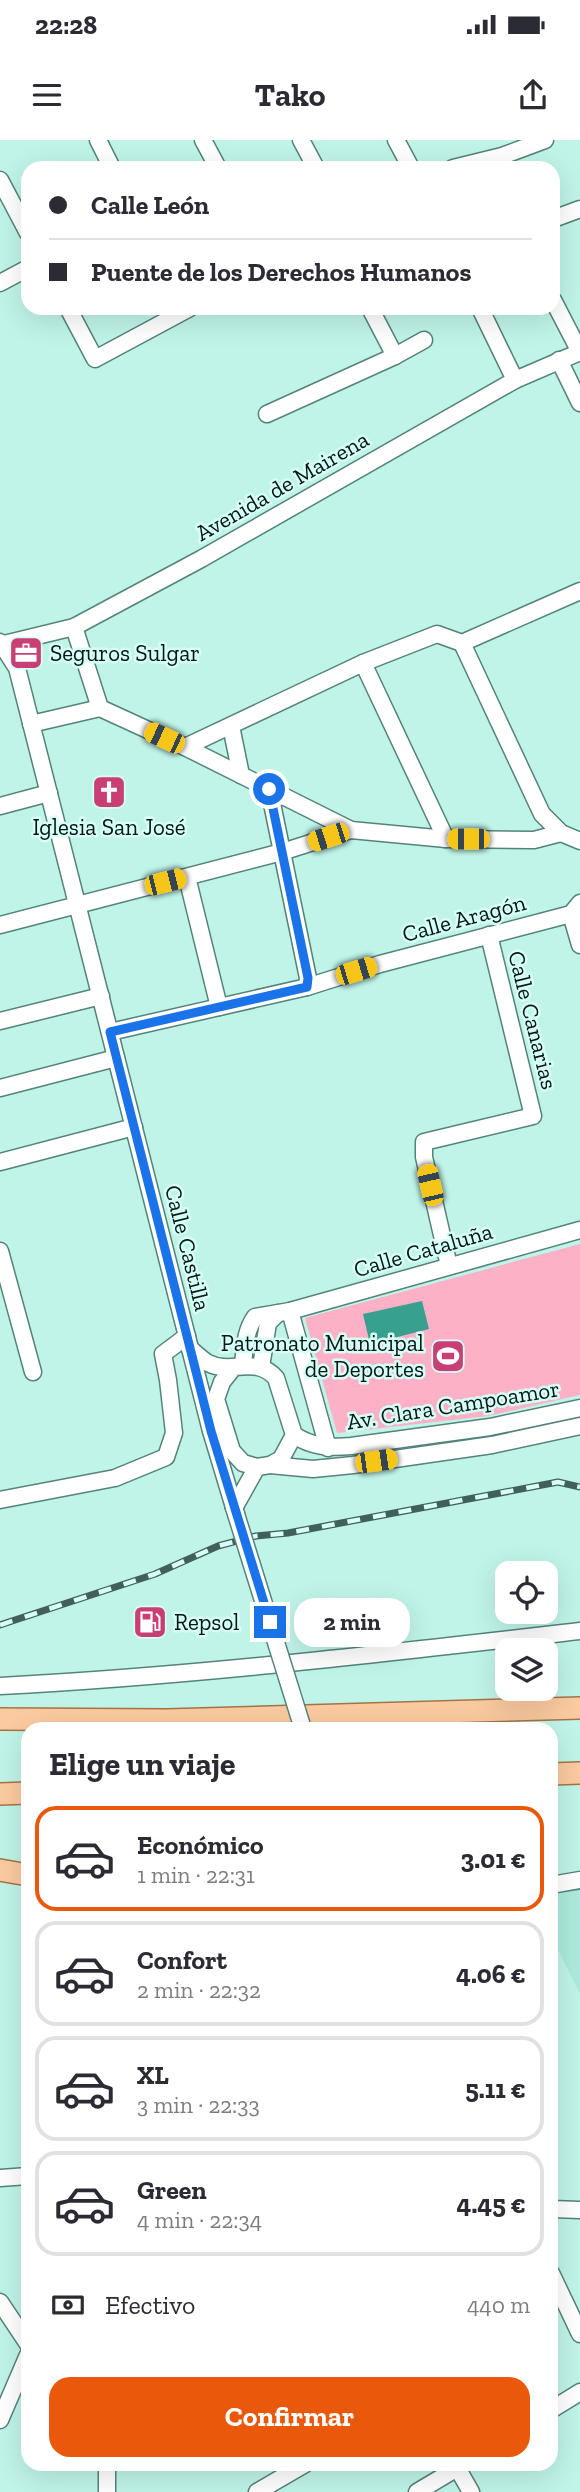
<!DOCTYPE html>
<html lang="es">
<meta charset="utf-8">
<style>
body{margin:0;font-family:"Zilla Slab",serif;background:#f7f7f7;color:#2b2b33;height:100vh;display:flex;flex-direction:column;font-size:26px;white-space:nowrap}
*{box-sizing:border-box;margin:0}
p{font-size:23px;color:#7c7c81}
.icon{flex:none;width:38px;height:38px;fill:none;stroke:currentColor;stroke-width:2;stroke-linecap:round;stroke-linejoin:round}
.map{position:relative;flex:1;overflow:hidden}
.sheet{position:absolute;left:21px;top:1582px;width:537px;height:749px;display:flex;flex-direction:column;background:#fff;border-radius:21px;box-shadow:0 7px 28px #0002}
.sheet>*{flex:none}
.top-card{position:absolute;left:21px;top:21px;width:539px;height:154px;border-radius:21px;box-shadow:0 7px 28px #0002;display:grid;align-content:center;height:154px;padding:0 28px;background:#fff}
.tools{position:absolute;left:495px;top:1421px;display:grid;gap:14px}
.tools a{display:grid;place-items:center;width:63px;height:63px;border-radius:14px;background:#fff;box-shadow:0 7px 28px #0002;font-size:35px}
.end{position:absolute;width:32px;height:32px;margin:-16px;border:9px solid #1a73e8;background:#fff;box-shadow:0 0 0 4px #fff}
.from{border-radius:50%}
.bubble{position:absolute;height:49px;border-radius:21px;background:#fff;box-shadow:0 7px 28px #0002;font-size:23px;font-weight:700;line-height:49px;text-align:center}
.car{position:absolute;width:21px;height:42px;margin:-21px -10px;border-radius:9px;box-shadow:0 0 5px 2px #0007;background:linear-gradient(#f5c518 24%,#345 0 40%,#f5c518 0 76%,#345 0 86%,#f5c518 0)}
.top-card b{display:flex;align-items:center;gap:24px;height:66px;font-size:26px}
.top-card b+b{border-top:2px solid #e1e1e2}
.top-card i{width:18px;height:18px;background:#2b2b33}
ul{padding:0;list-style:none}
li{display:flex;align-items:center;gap:21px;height:105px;margin:0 14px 10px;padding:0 14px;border:4px solid #e1e1e2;border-radius:21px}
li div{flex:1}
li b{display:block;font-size:26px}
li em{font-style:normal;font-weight:700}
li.selected{border-color:#ea580c}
li>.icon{width:63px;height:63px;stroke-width:1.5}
h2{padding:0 28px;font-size:32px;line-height:84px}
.pay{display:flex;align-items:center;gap:18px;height:77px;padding:0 28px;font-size:26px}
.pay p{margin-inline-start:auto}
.cta{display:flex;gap:14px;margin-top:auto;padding:14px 28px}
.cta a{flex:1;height:80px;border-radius:21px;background:#ea580c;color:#fff;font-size:28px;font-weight:700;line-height:80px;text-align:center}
.status{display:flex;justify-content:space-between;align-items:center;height:49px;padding:0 35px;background:#fff;direction:ltr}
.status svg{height:19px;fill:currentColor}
header{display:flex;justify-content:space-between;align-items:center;height:91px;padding:0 28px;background:#fff;font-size:32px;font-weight:700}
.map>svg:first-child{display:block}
.built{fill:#adeadd}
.green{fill:#fcb1c7}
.water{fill:#37a08f}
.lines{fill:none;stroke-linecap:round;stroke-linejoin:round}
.minor-casing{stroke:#53837a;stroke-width:19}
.major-casing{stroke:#a37545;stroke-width:24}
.minor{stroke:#fff;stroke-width:16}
.major{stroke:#fbcaa0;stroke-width:21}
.rail-casing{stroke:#42605b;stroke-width:7}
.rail{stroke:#d6fff6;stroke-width:4.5;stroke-dasharray:13;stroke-linecap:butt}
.minor-bridge-casing{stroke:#53837a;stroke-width:19;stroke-linecap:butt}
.minor-bridge{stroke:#fff;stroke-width:16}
.route{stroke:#1a73e8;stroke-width:9}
.labels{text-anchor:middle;stroke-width:5;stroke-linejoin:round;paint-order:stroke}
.street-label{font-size:23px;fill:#041714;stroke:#d6fff6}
.poi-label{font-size:23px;fill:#041714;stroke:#d6fff6;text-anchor:start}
</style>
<div class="status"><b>22:28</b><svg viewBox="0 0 49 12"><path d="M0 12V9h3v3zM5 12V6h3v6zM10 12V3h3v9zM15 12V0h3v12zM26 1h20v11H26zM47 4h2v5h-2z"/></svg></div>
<header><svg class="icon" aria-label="menu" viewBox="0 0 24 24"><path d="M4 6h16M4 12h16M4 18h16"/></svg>Tako<svg class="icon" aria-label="share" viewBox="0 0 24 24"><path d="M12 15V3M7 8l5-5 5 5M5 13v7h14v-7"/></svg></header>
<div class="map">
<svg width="580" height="2352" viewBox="0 0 580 2352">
<rect width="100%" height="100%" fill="#c0f4e9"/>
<polygon class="built" points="580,1736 580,1854 556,1806 551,1802 551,1742"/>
<polygon class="green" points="580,1104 580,1255 488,1276 337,1293 305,1178"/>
<polygon class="water" points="422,1161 429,1189 370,1204 363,1174"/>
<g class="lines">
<g class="minor-casing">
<g id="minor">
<polyline points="98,0 112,28"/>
<polyline points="203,0 218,28"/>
<polyline points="301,0 316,28"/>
<polyline points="396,0 411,28"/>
<polyline points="453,28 502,16 545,0"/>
<polyline points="0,40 28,93"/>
<polyline points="553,79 580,69"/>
<polyline points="0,143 28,128"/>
<polyline points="553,160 580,212"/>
<polyline points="68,168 95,219 190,168"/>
<polyline points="370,168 395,216"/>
<polyline points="480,168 515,240"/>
<polyline points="559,220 580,263"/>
<polyline points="267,274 395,216 424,200"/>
<polyline points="74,487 100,568 185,607 351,690 446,699 534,700 561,693"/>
<polyline points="0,502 17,528 211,1291 236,1374"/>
<polyline points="462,503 542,674 561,693 580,701"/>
<polyline points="0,505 74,487 201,419 515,240 580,212"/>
<polyline points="363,523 446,699"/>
<polyline points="31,584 100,568"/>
<polyline points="231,586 241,635"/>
<polyline points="185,607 363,523 437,494 462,503 580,451"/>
<polyline points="269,649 308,838 307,847"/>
<polyline points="0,666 49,653"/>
<polyline points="187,737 219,867"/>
<polyline points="571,774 580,805"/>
<polyline points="0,785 282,712 351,690"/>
<polyline points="0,881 101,856"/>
<polyline points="110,892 307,847 380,824 571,774 580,763"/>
<polyline points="0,948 116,918"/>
<polyline points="0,1022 134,987"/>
<polyline points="0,1111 33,1232"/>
<polyline points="449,1126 424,1017 424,1002 533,976 489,795"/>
<polyline points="290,1171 328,1308"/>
<path d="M190 1209C196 1213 202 1220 208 1223 231 1235 256 1215 276 1238L294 1295 281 1319 270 1325 257 1327 243 1323 232 1311 216 1259 222 1242 234 1227"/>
<path d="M243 1224C245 1207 245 1191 255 1177L290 1171 580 1090"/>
<polyline points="261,1227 268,1183 278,1173"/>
<path d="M294 1295C312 1307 330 1308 351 1306L490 1287 580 1268"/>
<polyline points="270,1325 313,1329 353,1325 492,1305 580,1286"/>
<polyline points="0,1360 115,1338 166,1317 174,1293 168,1240 163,1214 187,1196"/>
<polyline points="234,1368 257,1327"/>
<path d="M0 1546C194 1536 387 1513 580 1491"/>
<polyline points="551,1745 580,1740"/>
<polyline points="0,2038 28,2036"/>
<polyline points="552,2069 580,2070"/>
<polyline points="551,2133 580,2194"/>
<polyline points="0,2162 28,2204"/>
<polyline points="551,2270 580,2252"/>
<polyline points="0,2280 28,2215"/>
<polyline points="107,2324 107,2352"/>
<polyline points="455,2324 471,2352"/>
<polyline points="257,2352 305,2324"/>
<polyline points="417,2352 464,2324"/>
</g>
</g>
<g class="major-casing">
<g id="major">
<polyline points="0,1579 167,1580 580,1568"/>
<polyline points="551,1634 580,1633"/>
<polyline points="0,1654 28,1653"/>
<polyline points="0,1730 28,1735"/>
</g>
</g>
<use href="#minor" class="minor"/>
<use href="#major" class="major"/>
<g class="rail-casing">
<polyline id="rail" points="0,1485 155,1434 218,1406 256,1396 288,1393 558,1342 580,1347"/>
</g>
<use href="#rail" class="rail"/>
<g class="minor-bridge-casing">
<polyline id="minor-bridge" points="236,1374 303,1589"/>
</g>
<use href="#minor-bridge" class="minor-bridge"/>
</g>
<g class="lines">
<polyline class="route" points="269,649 308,838 307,847 110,892 211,1291 270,1482"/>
</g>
<defs>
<g id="office-square" transform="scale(1.75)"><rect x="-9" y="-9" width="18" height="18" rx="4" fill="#c83e75" stroke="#d6fff6"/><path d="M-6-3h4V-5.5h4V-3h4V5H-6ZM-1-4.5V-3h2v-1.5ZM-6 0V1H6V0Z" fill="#fff"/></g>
<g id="church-square" transform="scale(1.75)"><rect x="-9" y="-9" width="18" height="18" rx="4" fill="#c83e75" stroke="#d6fff6"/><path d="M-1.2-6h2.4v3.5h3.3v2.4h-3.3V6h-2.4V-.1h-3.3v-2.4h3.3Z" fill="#fff"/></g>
<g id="stadium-square" transform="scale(1.75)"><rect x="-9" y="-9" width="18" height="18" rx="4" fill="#c83e75" stroke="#d6fff6"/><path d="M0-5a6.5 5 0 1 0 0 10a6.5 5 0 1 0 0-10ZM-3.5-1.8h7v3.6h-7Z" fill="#fff"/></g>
<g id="fuel-square" transform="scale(1.75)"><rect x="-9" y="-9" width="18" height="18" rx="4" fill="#c83e75" stroke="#d6fff6"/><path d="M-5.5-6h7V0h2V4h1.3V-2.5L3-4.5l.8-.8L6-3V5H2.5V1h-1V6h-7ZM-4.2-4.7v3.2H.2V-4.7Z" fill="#fff"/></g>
</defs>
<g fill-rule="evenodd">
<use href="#office-square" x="26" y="513"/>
<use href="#church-square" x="109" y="652"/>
<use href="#stadium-square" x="448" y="1216"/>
<use href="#fuel-square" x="150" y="1482"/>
</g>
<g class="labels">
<g class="street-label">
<text transform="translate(282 346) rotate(-30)" y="8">Avenida de Mairena</text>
<text transform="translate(464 778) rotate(-15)" y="8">Calle Aragón</text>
<text transform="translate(533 880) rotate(76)" y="8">Calle Canarias</text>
<text transform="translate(188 1108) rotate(76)" y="8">Calle Castilla</text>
<text transform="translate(423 1110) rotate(-16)" y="8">Calle Cataluña</text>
<text transform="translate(453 1265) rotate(-9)" y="8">Av. Clara Campoamor</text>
</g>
<g class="poi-label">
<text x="50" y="521">Seguros Sulgar</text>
<text x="109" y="695" text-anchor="middle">Iglesia San José</text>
<text x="424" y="1211" text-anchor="end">Patronato Municipal<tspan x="424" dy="26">de Deportes</tspan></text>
<text x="174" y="1490">Repsol</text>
</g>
</g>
</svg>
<div class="tools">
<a><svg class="icon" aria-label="locate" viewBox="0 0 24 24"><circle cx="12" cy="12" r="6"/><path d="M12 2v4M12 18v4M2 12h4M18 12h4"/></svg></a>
<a><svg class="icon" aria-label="layers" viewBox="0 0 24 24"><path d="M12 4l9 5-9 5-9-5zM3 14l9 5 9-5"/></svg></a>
</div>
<i class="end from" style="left:269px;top:649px"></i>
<i class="end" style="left:270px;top:1482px"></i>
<div class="bubble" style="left:294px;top:1458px;width:116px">2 min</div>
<i class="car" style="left:164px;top:598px;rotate:295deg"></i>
<i class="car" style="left:328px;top:697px;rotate:252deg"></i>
<i class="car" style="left:468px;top:699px;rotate:270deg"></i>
<i class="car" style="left:165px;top:742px;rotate:76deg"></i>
<i class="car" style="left:356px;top:831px;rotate:73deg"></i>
<i class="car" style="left:430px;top:1045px;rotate:347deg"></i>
<i class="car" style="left:376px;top:1321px;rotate:82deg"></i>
<div class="top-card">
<b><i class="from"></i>Calle León</b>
<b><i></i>Puente de los Derechos Humanos</b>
</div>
<section class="sheet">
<h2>Elige un viaje</h2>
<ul>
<li class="selected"><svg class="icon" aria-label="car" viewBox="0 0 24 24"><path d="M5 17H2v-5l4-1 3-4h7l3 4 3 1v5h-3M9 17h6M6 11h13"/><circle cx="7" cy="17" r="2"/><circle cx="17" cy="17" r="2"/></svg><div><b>Económico</b><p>1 min · 22:31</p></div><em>3.01 €</em></li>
<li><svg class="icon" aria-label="car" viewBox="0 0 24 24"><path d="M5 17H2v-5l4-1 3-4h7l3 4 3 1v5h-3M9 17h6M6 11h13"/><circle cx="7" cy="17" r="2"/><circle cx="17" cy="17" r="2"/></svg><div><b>Confort</b><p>2 min · 22:32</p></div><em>4.06 €</em></li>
<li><svg class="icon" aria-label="car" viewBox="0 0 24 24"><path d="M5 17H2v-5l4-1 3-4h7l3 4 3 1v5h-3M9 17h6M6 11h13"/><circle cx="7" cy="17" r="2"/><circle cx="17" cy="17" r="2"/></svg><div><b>XL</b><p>3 min · 22:33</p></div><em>5.11 €</em></li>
<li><svg class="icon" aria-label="car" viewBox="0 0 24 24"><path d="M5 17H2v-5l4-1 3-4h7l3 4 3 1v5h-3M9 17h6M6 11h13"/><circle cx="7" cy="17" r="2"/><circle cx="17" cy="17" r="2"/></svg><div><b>Green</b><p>4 min · 22:34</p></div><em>4.45 €</em></li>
</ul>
<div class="pay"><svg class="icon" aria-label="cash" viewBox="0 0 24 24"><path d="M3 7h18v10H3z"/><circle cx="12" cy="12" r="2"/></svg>Efectivo<p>440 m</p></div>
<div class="cta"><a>Confirmar</a></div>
</section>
</div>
